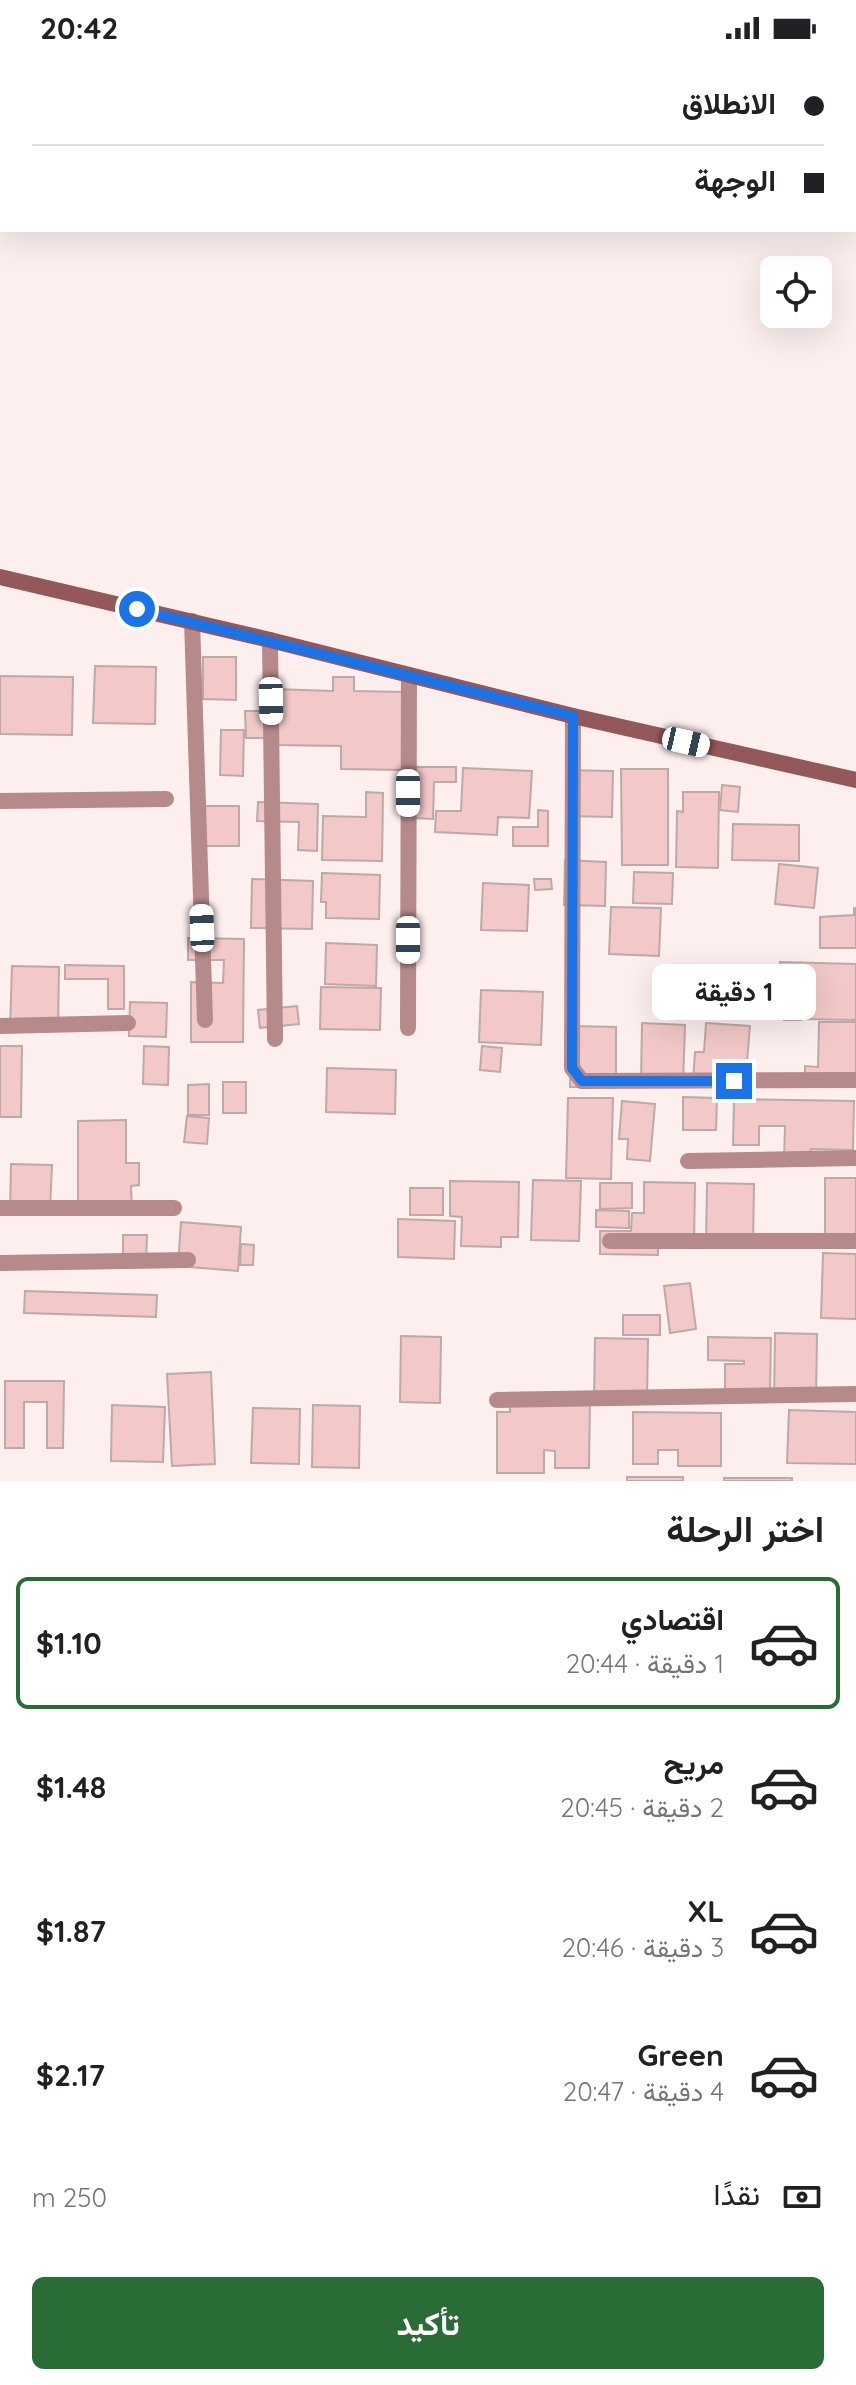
<!DOCTYPE html>
<html lang="ar">
<meta charset="utf-8">
<style>
body{margin:0;font-family:Quicksand,Vazirmatn,sans-serif;background:#f2f2f2;color:#202124;direction:rtl;height:100vh;display:flex;flex-direction:column;font-size:30px;white-space:nowrap}
*{box-sizing:border-box;margin:0}
p{font-size:26px;color:#757577}
.icon{flex:none;width:44px;height:44px;fill:none;stroke:currentColor;stroke-width:2;stroke-linecap:round;stroke-linejoin:round}
.map{position:relative;height:1425px;overflow:hidden;direction:ltr}
.sheet{display:flex;flex-direction:column;background:#fff;flex:1}
.sheet>*{flex:none}
.banner{position:absolute;left:0px;top:0px;width:856px;height:176px;box-shadow:0 8px 32px #0002;direction:rtl;display:grid;align-content:center;height:176px;padding:0 32px;background:#fff}
.controls{position:absolute;left:760px;top:200px;display:grid;gap:16px}
.controls a{display:grid;place-items:center;width:72px;height:72px;border-radius:12px;background:#fff;box-shadow:0 8px 32px #0002;font-size:40px}
.end{position:absolute;width:36px;height:36px;margin:-18px;border:10px solid #1a73e8;background:#fff;box-shadow:0 0 0 4px #fff}
.from{border-radius:50%}
.bubble{position:absolute;height:56px;border-radius:12px;background:#fff;box-shadow:0 8px 32px #0002;font-size:26px;font-weight:700;line-height:56px;text-align:center;direction:rtl}
.car{position:absolute;width:24px;height:48px;margin:-24px -12px;border-radius:10px;box-shadow:0 0 6px 2px #0007;background:linear-gradient(#fff 24%,#345 0 40%,#fff 0 76%,#345 0 86%,#fff 0)}
.banner b{display:flex;align-items:center;gap:28px;height:76px;font-size:30px}
.banner b+b{border-top:2px solid #e0e0e0}
.banner i{width:20px;height:20px;background:#202124}
ul{padding:0;list-style:none}
li{display:flex;align-items:center;gap:24px;height:132px;margin:0 16px 12px;padding:0 16px;border:4px solid transparent;border-radius:12px}
li div{flex:1}
li b{display:block;font-size:30px}
li em{font-style:normal;font-weight:700}
li.selected{border-color:#2a6c35}
li>.icon{width:72px;height:72px;stroke-width:1.5}
h2{padding:0 32px;font-size:36px;line-height:96px}
.pay{display:flex;align-items:center;gap:20px;height:88px;padding:0 32px;font-size:30px}
.pay p{margin-inline-start:auto}
.cta{display:flex;gap:16px;margin-top:auto;padding:16px 32px}
.cta a{flex:1;height:92px;border-radius:12px;background:#2a6c35;color:#fff;font-size:32px;font-weight:700;line-height:92px;text-align:center}
.status{display:flex;justify-content:space-between;align-items:center;height:56px;padding:0 40px;background:#fff;direction:ltr}
.status svg{height:22px;fill:currentColor}
.map>svg:first-child{display:block}
.building{fill:#f2c8c8;stroke:#bea8a8;stroke-width:2}
.lines{fill:none;stroke-linecap:round;stroke-linejoin:round}
.street{stroke:#b68a8b;stroke-width:16}
.secondary{stroke:#94575a;stroke-width:16}
.route{stroke:#1a73e8;stroke-width:10}
</style>
<div class="status"><b>20:42</b><svg viewBox="0 0 49 12"><path d="M0 12V9h3v3zM5 12V6h3v6zM10 12V3h3v9zM15 12V0h3v12zM26 1h20v11H26zM47 4h2v5h-2z"/></svg></div>
<div class="map">
<svg width="856" height="1425" viewBox="0 0 856 1425">
<rect width="100%" height="100%" fill="#feefef"/>
<g class="building">
<polygon points="203,601 236,601 236,644 203,643"/>
<polygon points="95,610 156,611 155,668 93,667"/>
<polygon points="0,620 73,621 72,679 0,678"/>
<polygon points="333,621 354,621 354,635 407,636 405,714 341,713 341,690 274,689 275,633 333,635"/>
<polygon points="245,655 268,655 268,682 246,682"/>
<polygon points="221,674 244,674 243,720 220,719"/>
<polygon points="415,711 456,711 456,726 434,726 433,763 415,762"/>
<polygon points="463,712 532,715 529,762 498,761 497,779 435,776 436,755 461,755"/>
<polygon points="621,713 668,713 668,809 622,809"/>
<polygon points="568,714 613,715 612,761 567,760"/>
<polygon points="722,729 740,731 738,756 720,754"/>
<polygon points="366,736 383,737 382,805 322,804 323,760 366,761"/>
<polygon points="683,736 719,736 718,812 676,811 677,755 683,756"/>
<polygon points="258,746 318,748 317,795 298,794 299,766 257,765"/>
<rect x="205" y="750" width="34" height="40"/>
<polygon points="538,754 548,755 548,790 513,790 513,771 538,771"/>
<polygon points="733,768 799,769 799,805 732,804"/>
<polygon points="565,804 606,806 605,850 564,849"/>
<polygon points="779,808 818,812 814,852 775,848"/>
<polygon points="634,816 673,817 672,848 633,847"/>
<polygon points="322,817 380,819 379,863 326,862 326,846 321,846"/>
<polygon points="252,823 313,825 312,873 251,872"/>
<polygon points="534,823 551,823 552,833 535,834"/>
<polygon points="483,827 529,829 527,875 481,874"/>
<polygon points="611,851 661,852 659,900 609,898"/>
<polygon points="854,852 856,852 856,892 820,892 820,861 854,859"/>
<polygon points="188,882 244,883 243,986 191,986 191,926 223,927 224,904 188,904"/>
<polygon points="326,887 377,889 376,930 325,928"/>
<polygon points="780,906 856,908 856,964 802,963 802,942 779,942"/>
<polygon points="65,909 124,910 124,953 108,953 108,923 65,923"/>
<polygon points="12,910 59,911 58,975 10,973"/>
<polygon points="321,931 381,932 380,974 320,973"/>
<polygon points="481,934 543,936 541,989 479,986"/>
<polygon points="130,946 167,947 166,981 129,980"/>
<polygon points="784,948 800,948 801,964 784,964"/>
<polygon points="297,950 299,968 260,972 258,954"/>
<polygon points="819,966 856,966 856,1028 805,1027 805,1010 818,1011"/>
<polygon points="642,967 685,969 683,1029 641,1028"/>
<polygon points="706,967 750,970 745,1028 693,1024 695,996 704,996"/>
<polygon points="571,970 616,971 616,1024 599,1031 570,1031"/>
<polygon points="0,990 22,990 21,1061 0,1061"/>
<polygon points="144,990 169,991 168,1029 143,1028"/>
<polygon points="482,990 502,992 500,1016 480,1014"/>
<polygon points="327,1012 396,1014 395,1058 326,1056"/>
<rect x="223" y="1026" width="23" height="31"/>
<polygon points="209,1028 209,1059 188,1059 188,1029"/>
<polygon points="683,1041 717,1042 716,1074 683,1074"/>
<polygon points="568,1042 613,1042 611,1123 566,1122"/>
<polygon points="734,1043 854,1045 853,1094 811,1093 811,1105 784,1104 785,1070 759,1070 759,1089 733,1089"/>
<polygon points="622,1045 655,1048 650,1105 627,1103 628,1083 619,1083"/>
<polygon points="187,1060 209,1062 207,1088 184,1086"/>
<polygon points="126,1064 126,1107 139,1107 139,1129 131,1130 132,1154 78,1154 78,1065"/>
<polygon points="11,1108 52,1109 50,1154 10,1153"/>
<rect x="825" y="1122" width="31" height="61"/>
<polygon points="533,1124 581,1125 579,1185 531,1184"/>
<polygon points="450,1125 519,1126 518,1181 501,1181 501,1191 461,1190 462,1161 450,1160"/>
<polygon points="644,1126 695,1127 694,1189 658,1188 658,1199 600,1198 600,1175 631,1175 632,1157 644,1157"/>
<polygon points="600,1127 632,1127 632,1152 600,1153"/>
<polygon points="707,1127 754,1128 753,1188 706,1187"/>
<rect x="410" y="1132" width="33" height="27"/>
<polygon points="596,1154 629,1155 629,1172 596,1171"/>
<polygon points="398,1163 455,1165 454,1203 398,1201"/>
<polygon points="181,1166 241,1171 238,1215 178,1210"/>
<polygon points="123,1179 147,1179 146,1207 123,1207"/>
<polygon points="241,1188 254,1189 253,1209 240,1209"/>
<polygon points="823,1197 856,1198 856,1263 821,1262"/>
<polygon points="690,1227 696,1273 670,1277 664,1230"/>
<polygon points="25,1235 157,1239 156,1261 24,1257"/>
<rect x="623" y="1259" width="37" height="20"/>
<polygon points="775,1277 817,1278 816,1344 774,1343"/>
<polygon points="401,1280 441,1281 440,1347 400,1346"/>
<polygon points="708,1281 771,1282 770,1337 725,1336 725,1308 744,1308 744,1305 708,1304"/>
<polygon points="595,1282 648,1283 647,1345 594,1344"/>
<polygon points="211,1316 215,1408 172,1410 167,1318"/>
<polygon points="5,1325 64,1325 63,1392 47,1392 47,1346 24,1346 24,1392 5,1392"/>
<polygon points="510,1343 590,1344 589,1412 555,1412 555,1395 544,1394 544,1417 497,1417 497,1356 510,1356"/>
<polygon points="112,1349 165,1351 163,1406 111,1405"/>
<polygon points="313,1349 360,1350 359,1412 312,1411"/>
<polygon points="253,1352 300,1353 299,1408 251,1407"/>
<polygon points="789,1354 856,1356 856,1408 787,1407"/>
<polygon points="633,1356 721,1357 721,1410 678,1410 678,1394 658,1394 658,1408 633,1408"/>
<rect x="627" y="1421" width="56" height="4"/>
<rect x="724" y="1422" width="68" height="3"/>
</g>
<g class="lines">
<g class="street">
<polyline points="192,565 205,964"/>
<polyline points="270,584 275,983"/>
<polyline points="573,660 572,1012 582,1025 856,1024"/>
<polyline points="0,745 166,743"/>
<polyline points="0,970 128,967"/>
<polyline points="408,972 409,619"/>
<polyline points="688,1105 856,1102"/>
<polyline points="0,1152 174,1152"/>
<polyline points="610,1185 856,1185"/>
<polyline points="0,1207 188,1204"/>
<polyline points="497,1344 856,1338"/>
</g>
<polyline class="secondary" points="0,521 270,584 573,660 856,724"/>
</g>
<g class="lines">
<polyline class="route" points="137,553 573,660 572,1012 582,1025 734,1025"/>
</g>
</svg>
<div class="controls">
<a><svg class="icon" aria-label="locate" viewBox="0 0 24 24"><circle cx="12" cy="12" r="6"/><path d="M12 2v4M12 18v4M2 12h4M18 12h4"/></svg></a>
</div>
<i class="end from" style="left:137px;top:553px"></i>
<i class="end" style="left:734px;top:1025px"></i>
<div class="bubble" style="left:652px;top:908px;width:164px">1 دقيقة</div>
<i class="car" style="left:271px;top:645px;rotate:179deg"></i>
<i class="car" style="left:686px;top:686px;rotate:103deg"></i>
<i class="car" style="left:408px;top:737px;rotate:180deg"></i>
<i class="car" style="left:202px;top:872px;rotate:358deg"></i>
<i class="car" style="left:408px;top:884px;rotate:180deg"></i>
<div class="banner">
<b><i class="from"></i>الانطلاق</b>
<b><i></i>الوجهة</b>
</div>
</div>
<section class="sheet">
<h2>اختر الرحلة</h2>
<ul>
<li class="selected"><svg class="icon" aria-label="car" viewBox="0 0 24 24"><path d="M5 17H2v-5l4-1 3-4h7l3 4 3 1v5h-3M9 17h6M6 11h13"/><circle cx="7" cy="17" r="2"/><circle cx="17" cy="17" r="2"/></svg><div><b>اقتصادي</b><p>1 دقيقة · 20:44</p></div><em>$1.10</em></li>
<li><svg class="icon" aria-label="car" viewBox="0 0 24 24"><path d="M5 17H2v-5l4-1 3-4h7l3 4 3 1v5h-3M9 17h6M6 11h13"/><circle cx="7" cy="17" r="2"/><circle cx="17" cy="17" r="2"/></svg><div><b>مريح</b><p>2 دقيقة · 20:45</p></div><em>$1.48</em></li>
<li><svg class="icon" aria-label="car" viewBox="0 0 24 24"><path d="M5 17H2v-5l4-1 3-4h7l3 4 3 1v5h-3M9 17h6M6 11h13"/><circle cx="7" cy="17" r="2"/><circle cx="17" cy="17" r="2"/></svg><div><b>XL</b><p>3 دقيقة · 20:46</p></div><em>$1.87</em></li>
<li><svg class="icon" aria-label="car" viewBox="0 0 24 24"><path d="M5 17H2v-5l4-1 3-4h7l3 4 3 1v5h-3M9 17h6M6 11h13"/><circle cx="7" cy="17" r="2"/><circle cx="17" cy="17" r="2"/></svg><div><b>Green</b><p>4 دقيقة · 20:47</p></div><em>$2.17</em></li>
</ul>
<div class="pay"><svg class="icon" aria-label="cash" viewBox="0 0 24 24"><path d="M3 7h18v10H3z"/><circle cx="12" cy="12" r="2"/></svg>نقدًا<p>250 m</p></div>
<div class="cta"><a>تأكيد</a></div>
</section>
